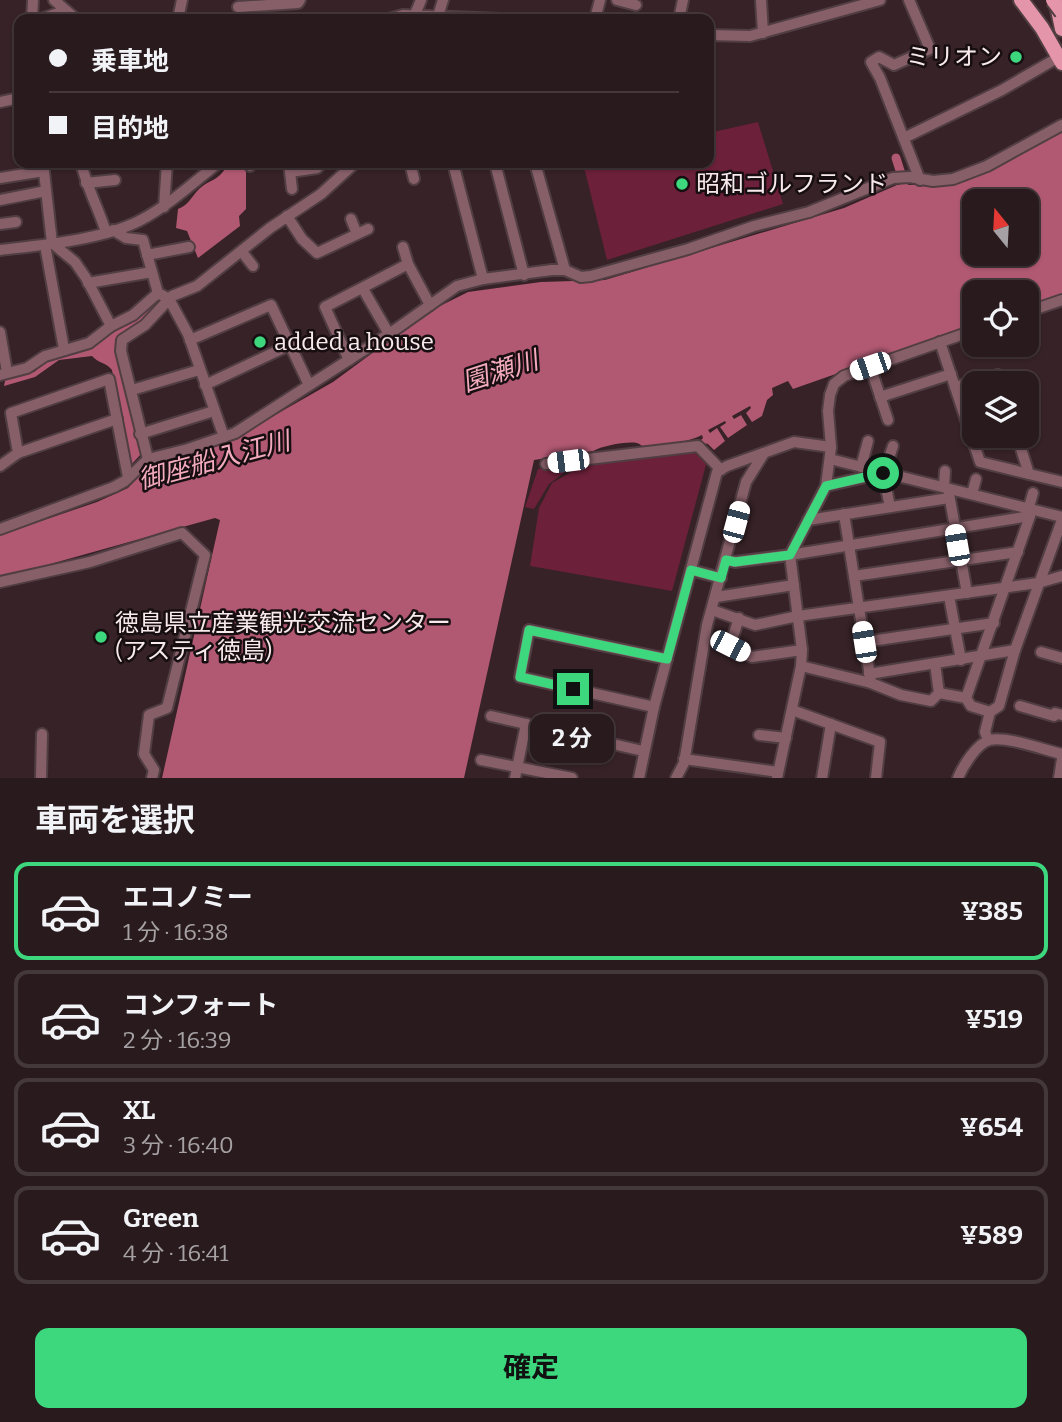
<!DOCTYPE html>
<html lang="ja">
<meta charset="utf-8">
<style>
body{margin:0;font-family:Bitter,"Noto Sans JP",serif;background:#302326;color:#f1f3f6;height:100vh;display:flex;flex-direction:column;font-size:26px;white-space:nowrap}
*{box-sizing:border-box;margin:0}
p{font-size:23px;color:#a5a1a4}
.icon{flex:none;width:38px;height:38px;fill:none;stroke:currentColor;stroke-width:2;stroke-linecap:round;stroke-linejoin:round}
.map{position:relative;height:778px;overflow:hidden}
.details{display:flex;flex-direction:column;background:#281a1d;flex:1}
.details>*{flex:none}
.top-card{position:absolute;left:14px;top:14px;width:700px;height:154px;border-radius:14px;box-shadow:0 2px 5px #0004,0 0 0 2px #44383b;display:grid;align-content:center;height:154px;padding:0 35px;background:#281a1d}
.needle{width:46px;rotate:342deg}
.controls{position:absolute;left:962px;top:189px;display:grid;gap:14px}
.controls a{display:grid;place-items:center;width:77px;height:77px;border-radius:14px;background:#281a1d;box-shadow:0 2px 5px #0004,0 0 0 2px #44383b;font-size:35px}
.end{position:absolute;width:32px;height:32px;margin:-16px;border:9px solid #3dd77e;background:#111;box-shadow:0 0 0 4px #111}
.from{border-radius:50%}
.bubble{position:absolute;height:49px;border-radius:14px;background:#281a1d;box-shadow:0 2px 5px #0004,0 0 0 2px #44383b;font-size:23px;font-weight:700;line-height:49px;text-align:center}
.car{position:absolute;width:21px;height:42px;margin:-21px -10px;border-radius:9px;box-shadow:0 0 5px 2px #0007;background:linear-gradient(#fff 24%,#345 0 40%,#fff 0 76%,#345 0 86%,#fff 0)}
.top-card b{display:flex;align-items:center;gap:24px;height:66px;font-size:26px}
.top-card b+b{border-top:2px solid #44383b}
.top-card i{width:18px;height:18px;background:#f1f3f6}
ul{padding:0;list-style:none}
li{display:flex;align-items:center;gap:21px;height:98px;margin:0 14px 10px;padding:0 21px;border:4px solid #44383b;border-radius:14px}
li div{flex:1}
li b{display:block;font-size:26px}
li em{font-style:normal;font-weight:700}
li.on{border-color:#3dd77e}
li>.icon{width:63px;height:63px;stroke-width:1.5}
h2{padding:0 35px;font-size:32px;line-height:84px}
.primary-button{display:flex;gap:14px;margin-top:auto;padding:14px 35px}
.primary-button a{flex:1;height:80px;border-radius:14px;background:#3dd77e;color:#111;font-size:28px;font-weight:700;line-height:80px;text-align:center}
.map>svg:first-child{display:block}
.green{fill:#6c203a}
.water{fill:#b15973;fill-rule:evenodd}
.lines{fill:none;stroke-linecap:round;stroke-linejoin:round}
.canal{stroke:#b15973;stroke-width:9}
.minor-casing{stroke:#513e43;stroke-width:14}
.major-casing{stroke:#513e43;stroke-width:18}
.minor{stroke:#875f69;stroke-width:10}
.major{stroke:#e595a9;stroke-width:14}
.major-bridge-casing{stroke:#513e43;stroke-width:18;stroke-linecap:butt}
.major-bridge{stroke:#e595a9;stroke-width:14}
.route{stroke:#3dd77e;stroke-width:9}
.poi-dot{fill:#3dd77e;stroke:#170e11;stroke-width:2.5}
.labels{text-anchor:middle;stroke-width:5;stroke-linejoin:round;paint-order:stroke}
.poi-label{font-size:24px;fill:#f8e9ec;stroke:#170e11;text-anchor:start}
.water-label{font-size:26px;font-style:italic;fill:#f3abbd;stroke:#170e11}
</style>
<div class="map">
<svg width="1062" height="778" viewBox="0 0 1062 778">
<rect width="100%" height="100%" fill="#362227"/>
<g class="green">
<polygon points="758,122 783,204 607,260 583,163 709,163 709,133"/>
<polygon points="691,451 707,461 672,591 530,566 539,508 552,483 576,469 616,458"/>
<polygon points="558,465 573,466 549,484 534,509 525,507 538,469"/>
</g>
<g class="water">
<path d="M1062 132V295L1027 307V292H975V325L793 389 788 381 772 388 773 395 767 400 762 416 752 422 746 413 751 408 750 406 732 416 734 419 741 415 747 425 728 438 720 427 726 423 725 421 708 430 710 433 717 428 725 441 714 450 708 444 699 442 703 438 702 435C690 441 661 448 647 447 643 447 640 444 637 443 626 441 602 446 593 451L534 460 464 778H162L220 520 215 518 0 578V535L97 502 128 488 150 464 195 454 245 432 333 382 428 312 468 292 541 282 605 280 844 208 897 185H938L967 181ZM975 201H1027V254H975Z"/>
<path d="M229 163H246V209L239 216 240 226 198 258 187 231 176 228 178 209C189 205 191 197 199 189 213 177 217 183 229 163Z"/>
<path d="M158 298 162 302 149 317 125 333 123 369 141 454 130 466 112 370C107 363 98 363 92 356L59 360 35 377 4 386 5 381 9 377 34 372 48 361 69 354Z"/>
</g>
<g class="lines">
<polyline class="canal" points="896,158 904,183"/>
<g class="minor-casing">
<g id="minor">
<polyline points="54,0 76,19"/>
<polyline points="617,0 636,5"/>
<polyline points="761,0 763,33"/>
<polyline points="909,0 930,49 894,65 879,57 871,62 880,78 920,180"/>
<polyline points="238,7 298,3 300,0"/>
<polyline points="32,19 33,0"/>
<polyline points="41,19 64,11"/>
<polyline points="178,19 182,0"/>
<polyline points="389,19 403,15 501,19"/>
<polyline points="413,19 421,0"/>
<polyline points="437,19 443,0"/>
<polyline points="595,19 600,0"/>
<polyline points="679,19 683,0"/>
<polyline points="709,35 750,36 880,0"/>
<polyline points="0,102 19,98"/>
<polyline points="904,138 1002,90 1059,57"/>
<polyline points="43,163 52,243 75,262 86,278 111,326"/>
<path d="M81 163C87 187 98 208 106 232"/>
<polyline points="289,163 290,172 317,168 322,163"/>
<polyline points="410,163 414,179"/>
<polyline points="453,163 483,279"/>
<polyline points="495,163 524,275"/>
<polyline points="535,163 565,270"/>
<polyline points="250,166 250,163"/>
<polyline points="290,172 292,189"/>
<polyline points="0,178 44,171"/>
<polyline points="86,183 115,180"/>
<polyline points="0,200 46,191"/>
<polyline points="164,207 167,163"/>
<polyline points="287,216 302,239 317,253 368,229"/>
<polyline points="351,219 357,234"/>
<polyline points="0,224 16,222"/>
<polyline points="113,230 126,238 143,240 158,293 169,299 188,334 224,437"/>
<polyline points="45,245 64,349"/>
<polyline points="403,247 408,264"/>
<path d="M0 250C42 245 101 240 139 221 168 206 192 184 218 163"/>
<polyline points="242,252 253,266"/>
<polyline points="147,255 189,247"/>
<polyline points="88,283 152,272"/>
<polyline points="363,289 389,334"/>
<polyline points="1027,312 1062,300"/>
<polyline points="0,332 7,372"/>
<polyline points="190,340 271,305 309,385"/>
<polyline points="940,342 980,462 1062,482"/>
<polyline points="349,360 325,307 408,264 430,305"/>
<polyline points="870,366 888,420"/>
<polyline points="0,375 27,368 45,356 89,343 111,326 133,315 158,293"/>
<polyline points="205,385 290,345"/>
<polyline points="955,387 998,375"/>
<polyline points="132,390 199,370"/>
<polyline points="880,397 951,374"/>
<polyline points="140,434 214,411"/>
<polyline points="1017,436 1029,474"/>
<polyline points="18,453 117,419"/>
<polyline points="148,459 121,351 122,340 145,325 172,296 197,286 270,228 321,194 355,163"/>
<polyline points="830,459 1062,517"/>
<polyline points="546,464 698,446 721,470"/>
<polyline points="0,466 18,453 11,413 109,379 128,477"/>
<polyline points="861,467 868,441"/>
<polyline points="884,473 893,446"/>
<polyline points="826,486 883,473 890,507"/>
<polyline points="944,487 945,471"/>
<polyline points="949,494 967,593"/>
<polyline points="972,494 976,479"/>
<polyline points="1029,507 1033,493"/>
<polyline points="844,514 871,683"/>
<polyline points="808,520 949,498"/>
<polyline points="0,529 114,487 125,481 148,459 188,449 235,433 389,334 457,286 483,279 552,270 565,270 581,277 591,276 688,249 754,226 809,212 893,178 910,177 933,181 953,179 987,166 1062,125"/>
<polyline points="726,560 735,562 790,555 1030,516"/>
<polyline points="691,570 721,578"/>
<polyline points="854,576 1018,552"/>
<polyline points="0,582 90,562 182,533 205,555 167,708 149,715 144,754 154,770 152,778"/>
<polyline points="949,596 961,660"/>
<polyline points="716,597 794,585"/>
<polyline points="712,610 755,625 798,616 1038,583 1062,576"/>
<polyline points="739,618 730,646 752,657 802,650"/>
<polyline points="864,642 994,623"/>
<polyline points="1041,652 1062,658"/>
<polyline points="935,664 939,693"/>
<polyline points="801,666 871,683 901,695 931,701 939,693 966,698 971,706 990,712 999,706 1015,650 1062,520"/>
<polyline points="869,674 1015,650"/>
<polyline points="966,698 1030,516 1030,510"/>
<polyline points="1020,706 1054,716 1055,713 1062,715"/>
<polyline points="654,707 520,677 529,630 667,659"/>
<polyline points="792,710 880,742 876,778"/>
<polyline points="491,716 643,751"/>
<polyline points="759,735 786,738"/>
<polyline points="988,740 985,732 990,712"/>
<polyline points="684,759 778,772"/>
<polyline points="481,760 572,778"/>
<polyline points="41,778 42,734"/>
<polyline points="515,778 526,724"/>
<polyline points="639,778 654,707 717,472 727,466 794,442 831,447"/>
<polyline points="676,778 684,763 707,625 746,482 764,453"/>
<polyline points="777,778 801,666 802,650 790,555 826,486 831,447 828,411 830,395 834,384 844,376 975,330"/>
<polyline points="822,778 831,724"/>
<path d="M958 778C963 766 977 743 990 740 1007 736 1044 750 1062 754"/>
<polyline points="1059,778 1062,759"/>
</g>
</g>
<g class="major-casing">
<g id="major">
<polyline points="1021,0 1042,28 1062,63"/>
<polyline points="1056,0 1062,29"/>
</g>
</g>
<use href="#minor" class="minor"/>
<use href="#major" class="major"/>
<g class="major-bridge-casing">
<polyline id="major-bridge" points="1053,0 1062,12"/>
</g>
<use href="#major-bridge" class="major-bridge"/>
</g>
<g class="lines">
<polyline class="route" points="573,689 520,677 529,630 667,659 691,570 721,578 726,560 735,562 790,555 826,486 883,473"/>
</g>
<g class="poi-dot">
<circle cx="1016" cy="57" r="7"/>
<circle cx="682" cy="184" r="7"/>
<circle cx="260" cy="342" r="7"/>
<circle cx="101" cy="637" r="7"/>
</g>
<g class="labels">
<g class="poi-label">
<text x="1002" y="65" text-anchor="end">ミリオン</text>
<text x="696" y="192">昭和ゴルフランド</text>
<text x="274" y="350">added a house</text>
<text x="115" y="631">徳島県立産業観光交流センター<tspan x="115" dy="28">(アスティ徳島)</tspan></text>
</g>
<g class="water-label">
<text transform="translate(500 371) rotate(-18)" y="9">園瀬川</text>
<text transform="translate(214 460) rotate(-15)" y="9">御座船入江川</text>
</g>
</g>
</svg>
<div class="controls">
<a><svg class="needle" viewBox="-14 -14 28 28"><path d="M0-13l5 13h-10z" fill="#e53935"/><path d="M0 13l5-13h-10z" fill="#a5a1a4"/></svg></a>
<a><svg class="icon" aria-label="locate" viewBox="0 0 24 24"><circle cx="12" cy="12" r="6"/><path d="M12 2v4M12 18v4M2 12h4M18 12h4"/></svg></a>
<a><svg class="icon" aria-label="layers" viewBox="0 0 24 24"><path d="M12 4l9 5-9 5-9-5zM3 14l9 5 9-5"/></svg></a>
</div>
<i class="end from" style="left:883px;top:473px"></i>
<i class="end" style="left:573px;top:689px"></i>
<div class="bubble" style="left:530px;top:714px;width:84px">2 分</div>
<i class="car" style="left:870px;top:366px;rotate:251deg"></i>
<i class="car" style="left:568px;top:461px;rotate:263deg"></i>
<i class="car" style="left:736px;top:522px;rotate:15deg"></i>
<i class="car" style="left:957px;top:545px;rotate:350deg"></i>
<i class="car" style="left:864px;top:642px;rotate:351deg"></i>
<i class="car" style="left:730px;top:646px;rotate:117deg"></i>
<div class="top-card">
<b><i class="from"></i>乗車地</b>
<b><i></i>目的地</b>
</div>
</div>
<section class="details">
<h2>車両を選択</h2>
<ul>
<li class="on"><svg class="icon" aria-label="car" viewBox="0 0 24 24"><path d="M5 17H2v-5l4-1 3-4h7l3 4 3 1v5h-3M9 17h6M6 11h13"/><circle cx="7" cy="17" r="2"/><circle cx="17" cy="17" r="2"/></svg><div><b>エコノミー</b><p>1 分 · 16:38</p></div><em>¥385</em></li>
<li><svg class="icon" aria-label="car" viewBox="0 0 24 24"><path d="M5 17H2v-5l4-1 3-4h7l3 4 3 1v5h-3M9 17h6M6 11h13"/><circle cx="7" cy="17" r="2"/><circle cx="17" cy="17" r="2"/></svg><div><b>コンフォート</b><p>2 分 · 16:39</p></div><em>¥519</em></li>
<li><svg class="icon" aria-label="car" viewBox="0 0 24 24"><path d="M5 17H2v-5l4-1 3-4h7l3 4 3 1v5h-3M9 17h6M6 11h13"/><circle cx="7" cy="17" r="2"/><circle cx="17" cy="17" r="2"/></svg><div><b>XL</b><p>3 分 · 16:40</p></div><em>¥654</em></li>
<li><svg class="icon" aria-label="car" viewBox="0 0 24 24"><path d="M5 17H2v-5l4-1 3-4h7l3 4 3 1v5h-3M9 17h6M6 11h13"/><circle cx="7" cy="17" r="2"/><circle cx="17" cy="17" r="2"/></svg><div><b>Green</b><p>4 分 · 16:41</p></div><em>¥589</em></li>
</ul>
<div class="primary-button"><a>確定</a></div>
</section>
